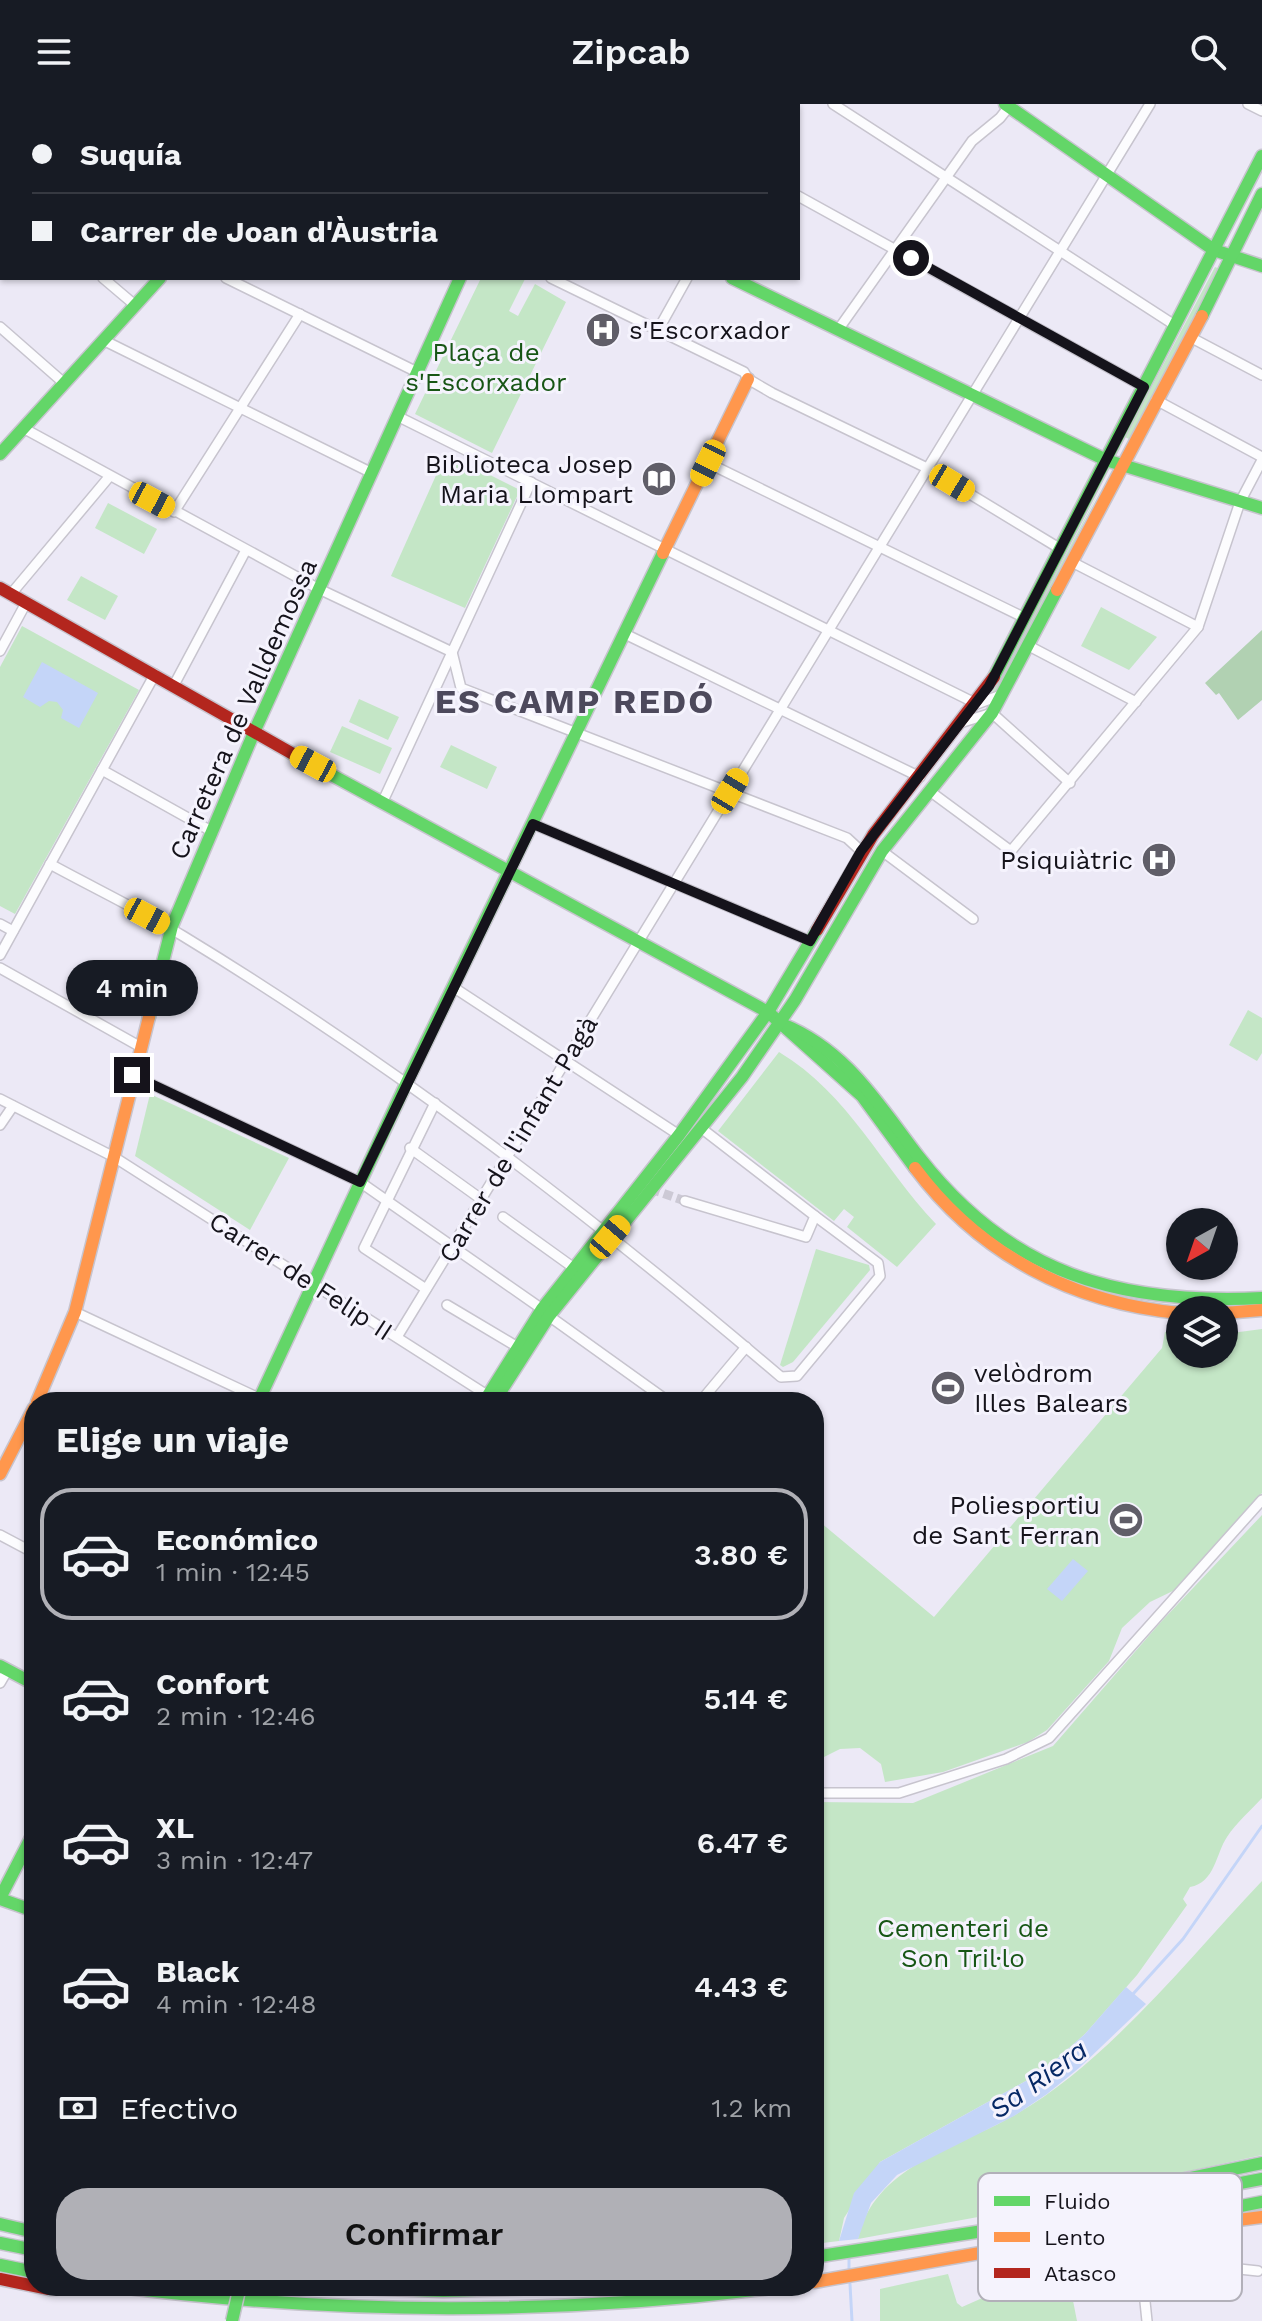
<!DOCTYPE html>
<html lang="es">
<meta charset="utf-8">
<style>
body{margin:0;font-family:"Work Sans",sans-serif;background:#242831;color:#f1f3f6;height:100vh;display:flex;flex-direction:column;font-size:30px;white-space:nowrap}
*{box-sizing:border-box;margin:0}
p{font-size:26px;color:#9ea1a6}
.icon{flex:none;width:44px;height:44px;fill:none;stroke:currentColor;stroke-width:2;stroke-linecap:round;stroke-linejoin:round}
.map{position:relative;flex:1;overflow:hidden}
.sheet{position:absolute;left:24px;top:1288px;width:800px;height:904px;display:flex;flex-direction:column;background:#171b24;border-radius:32px;box-shadow:0 2px 6px #0004}
.sheet>*{flex:none}
.hud{position:absolute;left:0px;top:0px;width:800px;height:176px;box-shadow:0 2px 6px #0004;display:grid;align-content:center;height:176px;padding:0 32px;background:#171b24}
.needle{width:52px;rotate:220deg}
.controls{position:absolute;left:1166px;top:1104px;display:grid;gap:16px}
.controls a{display:grid;place-items:center;width:72px;height:72px;border-radius:50%;background:#171b24;box-shadow:0 2px 6px #0004;font-size:40px}
.end{position:absolute;width:36px;height:36px;margin:-18px;border:10px solid #15131b;background:#fff;box-shadow:0 0 0 4px #fff}
.from{border-radius:50%}
.bubble{position:absolute;height:56px;border-radius:28px;background:#171b24;box-shadow:0 2px 6px #0004;font-size:26px;font-weight:600;line-height:56px;text-align:center}
.car{position:absolute;width:24px;height:48px;margin:-24px -12px;border-radius:10px;box-shadow:0 0 6px 2px #0007;background:linear-gradient(#f5c518 24%,#345 0 40%,#f5c518 0 76%,#345 0 86%,#f5c518 0)}
.hud b{display:flex;align-items:center;gap:28px;height:76px;font-size:30px}
.hud b+b{border-top:2px solid #363941}
.hud i{width:20px;height:20px;background:#f1f3f6}
ul{padding:0;list-style:none}
li{display:flex;align-items:center;gap:24px;height:132px;margin:0 16px 12px;padding:0 16px;border:4px solid transparent;border-radius:32px}
li div{flex:1}
li b{display:block;font-size:30px}
li em{font-style:normal;font-weight:600}
li.selected{border-color:#b0b0b6}
li>.icon{width:72px;height:72px;stroke-width:1.5}
h2{padding:0 32px;font-size:36px;line-height:96px}
.pay{display:flex;align-items:center;gap:20px;height:88px;padding:0 32px;font-size:30px}
.pay p{margin-inline-start:auto}
.action{display:flex;gap:16px;margin-top:auto;padding:16px 32px}
.action a{flex:1;height:92px;border-radius:32px;background:#b0b0b6;color:#111;font-size:32px;font-weight:600;line-height:92px;text-align:center}
header{display:flex;justify-content:space-between;align-items:center;height:104px;padding:0 32px;background:#171b24;font-size:36px;font-weight:600}
.map>svg:first-child{display:block}
.green{fill:#c4e6c6}
.forest{fill:#b1d1b2}
.water{fill:#c4d5f8}
.lines{fill:none;stroke-linecap:round;stroke-linejoin:round}
.stream{stroke:#c4d5f8;stroke-width:3}
.street-tunnel{stroke:#ccc9d5;stroke-width:9;stroke-dasharray:9 4.5;stroke-linecap:butt}
.street-casing{stroke:#c7c4ce;stroke-width:12}
.fast-casing{stroke:#c7c4ce;stroke-width:15}
.slow-casing{stroke:#c7c4ce;stroke-width:15}
.jam-casing{stroke:#c7c4ce;stroke-width:15}
.street{stroke:#fcfcfe;stroke-width:9}
.fast{stroke:#63d668;stroke-width:12}
.slow{stroke:#ff974d;stroke-width:12}
.jam{stroke:#b3261e;stroke-width:12}
.fast-bridge-casing{stroke:#c7c4ce;stroke-width:15;stroke-linecap:butt}
.fast-bridge{stroke:#63d668;stroke-width:12}
.route{stroke:#15131b;stroke-width:10}
.labels{text-anchor:middle;stroke-width:6;stroke-linejoin:round;paint-order:stroke}
.poi-label{font-size:26px;fill:#15131b;stroke:#f5f3fd;text-anchor:end}
.park-label{font-size:26px;fill:#175615;stroke:#f5f3fd}
.street-label{font-size:26px;fill:#15131b;stroke:#f5f3fd}
.water-label{font-size:28px;font-style:italic;fill:#062865;stroke:#f5f3fd}
.district-label{font-size:34px;font-weight:bold;letter-spacing:2px;fill:#4d495c;stroke:#f5f3fd}
.key{fill:#f5f3fd;stroke:#b2b0b9;stroke-width:2}
.key-label{font-size:22px;fill:#15131b}
</style>
<header><svg class="icon" aria-label="menu" viewBox="0 0 24 24"><path d="M4 6h16M4 12h16M4 18h16"/></svg>Zipcab<svg class="icon" aria-label="search" viewBox="0 0 24 24"><circle cx="10" cy="10" r="6"/><path d="M15 15l6 6"/></svg></header>
<div class="map">
<svg width="1262" height="2217" viewBox="0 0 1262 2217">
<rect width="100%" height="100%" fill="#ece9f6"/>
<g class="green">
<polygon points="1215,163 1220,165 1131,336 1125,333"/>
<polygon points="481,174 525,175 509,207 518,212 535,180 566,198 492,349 415,310"/>
<polygon points="446,349 520,386 465,504 391,472"/>
<polygon points="1101,384 1004,579 991,591"/>
<polygon points="108,399 157,425 144,450 95,424"/>
<polygon points="81,472 118,492 105,516 67,496"/>
<polygon points="1101,503 1157,533 1129,566 1081,542"/>
<polygon points="22,522 139,586 15,810 0,802 0,563"/>
<polygon points="359,595 399,613 388,636 349,618"/>
<polygon points="342,622 392,644 380,670 330,648"/>
<polygon points="451,641 497,663 487,685 440,663"/>
<polygon points="1248,906 1262,914 1262,949 1257,957 1229,941"/>
<path d="M779 948C849 990 881 1062 936 1120L897 1163 847 1123 854 1113 844 1105 834 1117 718 1027Z"/>
<polygon points="150,990 289,1054 250,1126 135,1052"/>
<polygon points="816,1145 869,1161 870,1166 793,1258 783,1263 780,1261"/>
<polygon points="1262,1225 1262,1389 1177,1485 1150,1498 1122,1524 1109,1557 1047,1626 1028,1638 943,1668 885,1678 881,1660 860,1644 840,1645 814,1658 814,1413 934,1513 1162,1244 1165,1228 1180,1229 1180,1250 1224,1250 1224,1230"/>
<path d="M1262 1411V1694C1251 1706 1236 1719 1227 1733 1216 1749 1215 1779 1190 1783L1183 1795 1187 1801 1137 1871 1085 1930 1042 1968 880 2058 844 2114 839 2137 814 2140V1698L913 1699 1053 1642 1160 1519Z"/>
<path d="M1262 1777V2051L989 2111 858 2135C874 2062 955 2045 1013 2012 1106 1960 1188 1855 1262 1777Z"/>
<polygon points="948,2170 957,2199 962,2203 1005,2184 1068,2171 1077,2217 880,2217 880,2185"/>
</g>
<polygon class="forest" points="1262,526 1262,596 1238,616 1219,589 1216,591 1205,579"/>
<g class="water">
<polygon points="42,558 98,589 79,624 61,614 63,606 57,598 49,597 40,603 23,593"/>
<polygon points="1073,1455 1088,1467 1062,1497 1047,1485"/>
<polygon points="1126,1883 1146,1900 1079,1964 1047,1990 1014,2012 897,2071 871,2099 858,2135 839,2137 854,2089 880,2058 1042,1968 1085,1930"/>
</g>
<g class="lines">
<g class="stream">
<polyline points="1133,1890 1183,1835 1262,1722"/>
<polyline points="849,2152 849,2168"/>
<polyline points="850,2180 852,2217"/>
</g>
<polyline class="street-tunnel" points="651,1085 685,1097"/>
<g class="street-casing">
<g id="street">
<polyline points="632,0 636,2"/>
<polyline points="833,0 1176,222"/>
<polyline points="1248,0 1262,7"/>
<polyline points="100,2 102,0"/>
<polyline points="788,2 789,0"/>
<polyline points="0,85 2,87"/>
<polyline points="798,92 1144,283"/>
<polyline points="0,115 2,113"/>
<polyline points="103,174 136,202"/>
<polyline points="226,174 417,268"/>
<polyline points="551,174 744,268 748,275 772,289 927,364 1059,444"/>
<polyline points="0,223 65,280"/>
<polyline points="658,226 687,174"/>
<polyline points="838,226 972,37 1000,14 1011,0"/>
<polyline points="1190,233 1262,271"/>
<polyline points="105,237 372,369"/>
<polyline points="1156,296 1262,353"/>
<polyline points="397,312 977,600 1001,591"/>
<polyline points="23,324 319,485 452,548"/>
<polyline points="708,359 1025,514"/>
<polyline points="174,408 300,210"/>
<polyline points="1072,458 1198,523"/>
<polyline points="11,490 109,373"/>
<polyline points="625,530 920,673"/>
<polyline points="1029,542 1136,598"/>
<polyline points="0,547 26,499"/>
<polyline points="452,548 461,584 847,734 861,747"/>
<polyline points="174,581 246,446"/>
<polyline points="963,618 992,609 1070,679"/>
<polyline points="102,666 213,728"/>
<polyline points="931,688 1011,747 1198,523 1240,398 1262,356"/>
<polyline points="383,697 531,378"/>
<polyline points="533,720 810,837"/>
<polyline points="882,747 973,815"/>
<path d="M50 760C94 784 140 806 183 832 395 961 592 1112 781 1273L797 1272 880 1172 878 1159 815 1112"/>
<polyline points="0,820 13,827"/>
<polyline points="0,851 155,570"/>
<polyline points="0,864 139,942"/>
<polyline points="453,883 679,1031"/>
<polyline points="132,971 360,1078 542,1205"/>
<polyline points="0,995 114,1053 487,1291"/>
<polyline points="0,1021 13,1002"/>
<polyline points="410,1044 481,1095"/>
<polyline points="685,1097 806,1133 815,1112 701,1024"/>
<polyline points="503,1113 574,1164"/>
<polyline points="426,1185 364,1144 435,999"/>
<polyline points="447,1201 516,1242"/>
<polyline points="75,1208 267,1298"/>
<polyline points="549,1212 669,1298"/>
<polyline points="397,1233 1150,0"/>
<polyline points="700,1298 746,1243"/>
<polyline points="0,1431 34,1449"/>
<polyline points="0,1579 7,1567"/>
<polyline points="814,1689 899,1689 1006,1655 1049,1634 1262,1396"/>
<polyline points="1147,2217 1144,2188 1230,2164 1258,2167"/>
</g>
</g>
<g class="fast-casing">
<g id="fast">
<polyline points="368,0 372,2"/>
<polyline points="1005,0 1214,146 1262,162"/>
<polyline points="309,2 310,0"/>
<polyline points="538,2 539,0"/>
<polyline points="732,174 1106,356 1262,404"/>
<polyline points="1202,212 1262,90"/>
<polyline points="0,350 160,174"/>
<polyline points="994,573 1262,52"/>
<polyline points="293,650 768,908 862,992 915,1064"/>
<polyline points="149,913 172,822 255,626 460,174"/>
<path d="M782 920C847 946 878 1000 919 1053 1010 1170 1119 1201 1262 1194"/>
<polyline points="258,1298 407,978 663,449"/>
<polyline points="484,1298 542,1205 679,1031 768,908 817,826"/>
<polyline points="494,1298 549,1212 742,973 795,896 882,747 992,609 1057,486"/>
<polyline points="0,1562 34,1580"/>
<polyline points="0,1794 34,1728"/>
<polyline points="0,1795 34,1807"/>
<polyline points="1123,2094 1156,2081 1262,2059"/>
<polyline points="1164,2117 1262,2098"/>
<polyline points="0,2120 34,2128"/>
<polyline points="0,2139 34,2146"/>
<polyline points="814,2153 1009,2123 1262,2075"/>
<polyline points="0,2161 34,2168"/>
<path d="M111 2182C341 2211 557 2212 787 2182"/>
<polyline points="295,2182 443,2187 606,2182"/>
</g>
</g>
<g class="slow-casing">
<g id="slow">
<polyline points="663,449 748,275"/>
<polyline points="1057,486 1202,212"/>
<path d="M915 1064C980 1151 1073 1199 1180 1209"/>
<polyline points="1224,1209 1262,1206"/>
<polyline points="37,1298 75,1208 149,913"/>
<polyline points="0,1370 34,1304"/>
<polyline points="1218,2113 1230,2117 1262,2113"/>
<polyline points="814,2178 1164,2117"/>
</g>
</g>
<g class="jam-casing">
<g id="jam">
<polyline points="0,484 293,650"/>
<polyline points="817,826 873,731 994,573"/>
<polyline points="0,2175 49,2185 111,2182"/>
</g>
</g>
<use href="#street" class="street"/>
<use href="#fast" class="fast"/>
<use href="#slow" class="slow"/>
<use href="#jam" class="jam"/>
<g class="fast-bridge-casing">
<polyline id="fast-bridge" points="232,2217 240,2182"/>
</g>
<use href="#fast-bridge" class="fast-bridge"/>
</g>
<g class="lines">
<polyline class="route" points="132,971 360,1078 533,720 810,837 861,747 989,582 1144,283 911,154"/>
</g>
<defs>
<g id="hospital-disc" transform="scale(1.8)"><circle r="9.5" fill="#605e68" stroke="#f5f3fd"/><path d="M-5-5h3v3.5h4V-5h3V5h-3V1.5h-4V5h-3Z" fill="#fff"/></g>
<g id="library-disc" transform="scale(1.8)"><circle r="9.5" fill="#605e68" stroke="#f5f3fd"/><path d="M-6-4Q-3-5.5-.7-3.5V5Q-3 3-6 4ZM6-4Q3-5.5 .7-3.5V5Q3 3 6 4Z" fill="#fff"/></g>
<g id="stadium-disc" transform="scale(1.8)"><circle r="9.5" fill="#605e68" stroke="#f5f3fd"/><path d="M0-5a6.5 5 0 1 0 0 10a6.5 5 0 1 0 0-10ZM-3.5-1.8h7v3.6h-7Z" fill="#fff"/></g>
</defs>
<g fill-rule="evenodd">
<use href="#hospital-disc" x="603" y="226"/>
<use href="#library-disc" x="659" y="375"/>
<use href="#hospital-disc" x="1159" y="756"/>
<use href="#stadium-disc" x="948" y="1284"/>
<use href="#stadium-disc" x="1126" y="1416"/>
</g>
<g class="labels">
<g class="poi-label">
<text x="629" y="235" text-anchor="start">s'Escorxador</text>
<text x="633" y="369">Biblioteca Josep<tspan x="633" dy="30">Maria Llompart</tspan></text>
<text x="1133" y="765">Psiquiàtric</text>
<text x="974" y="1278" text-anchor="start">velòdrom<tspan x="974" dy="30">Illes Balears</tspan></text>
<text x="1100" y="1410">Poliesportiu<tspan x="1100" dy="30">de Sant Ferran</tspan></text>
</g>
<g class="park-label">
<text x="486" y="257">Plaça de<tspan x="486" dy="30">s'Escorxador</tspan></text>
<text x="963" y="1833">Cementeri de<tspan x="963" dy="30">Son Tril·lo</tspan></text>
</g>
<g class="street-label">
<text transform="translate(243 605) rotate(-66)" y="9">Carretera de Valldemossa</text>
<text transform="translate(518 1035) rotate(-59)" y="9">Carrer de l'infant Pagà</text>
<text transform="translate(301 1172) rotate(33)" y="9">Carrer de Felip II</text>
</g>
<g class="water-label">
<text transform="translate(1038 1975) rotate(-36)" y="10">Sa Riera</text>
</g>
<g class="district-label">
<text x="575" y="609">ES CAMP REDÓ</text>
</g>
</g>
<rect x="978" y="2069" width="264" height="128" rx="12" class="key"/>
<rect x="994" y="2092" width="36" height="10" fill="#63d668"/>
<rect x="994" y="2128" width="36" height="10" fill="#ff974d"/>
<rect x="994" y="2164" width="36" height="10" fill="#b3261e"/>
<g class="key-label">
<text x="1044" y="2105">Fluido</text>
<text x="1044" y="2141">Lento</text>
<text x="1044" y="2177">Atasco</text>
</g>
</svg>
<div class="controls">
<a><svg class="needle" viewBox="-14 -14 28 28"><path d="M0-13l5 13h-10z" fill="#e53935"/><path d="M0 13l5-13h-10z" fill="#9ea1a6"/></svg></a>
<a><svg class="icon" aria-label="layers" viewBox="0 0 24 24"><path d="M12 4l9 5-9 5-9-5zM3 14l9 5 9-5"/></svg></a>
</div>
<i class="end from" style="left:911px;top:154px"></i>
<i class="end" style="left:132px;top:971px"></i>
<div class="bubble" style="left:66px;top:856px;width:132px">4 min</div>
<i class="car" style="left:708px;top:359px;rotate:206deg"></i>
<i class="car" style="left:952px;top:379px;rotate:121deg"></i>
<i class="car" style="left:152px;top:396px;rotate:118deg"></i>
<i class="car" style="left:313px;top:660px;rotate:298deg"></i>
<i class="car" style="left:730px;top:687px;rotate:31deg"></i>
<i class="car" style="left:147px;top:812px;rotate:118deg"></i>
<i class="car" style="left:610px;top:1133px;rotate:40deg"></i>
<div class="hud">
<b><i class="from"></i>Suquía</b>
<b><i></i>Carrer de Joan d'Àustria</b>
</div>
<section class="sheet">
<h2>Elige un viaje</h2>
<ul>
<li class="selected"><svg class="icon" aria-label="car" viewBox="0 0 24 24"><path d="M5 17H2v-5l4-1 3-4h7l3 4 3 1v5h-3M9 17h6M6 11h13"/><circle cx="7" cy="17" r="2"/><circle cx="17" cy="17" r="2"/></svg><div><b>Económico</b><p>1 min · 12:45</p></div><em>3.80 €</em></li>
<li><svg class="icon" aria-label="car" viewBox="0 0 24 24"><path d="M5 17H2v-5l4-1 3-4h7l3 4 3 1v5h-3M9 17h6M6 11h13"/><circle cx="7" cy="17" r="2"/><circle cx="17" cy="17" r="2"/></svg><div><b>Confort</b><p>2 min · 12:46</p></div><em>5.14 €</em></li>
<li><svg class="icon" aria-label="car" viewBox="0 0 24 24"><path d="M5 17H2v-5l4-1 3-4h7l3 4 3 1v5h-3M9 17h6M6 11h13"/><circle cx="7" cy="17" r="2"/><circle cx="17" cy="17" r="2"/></svg><div><b>XL</b><p>3 min · 12:47</p></div><em>6.47 €</em></li>
<li><svg class="icon" aria-label="car" viewBox="0 0 24 24"><path d="M5 17H2v-5l4-1 3-4h7l3 4 3 1v5h-3M9 17h6M6 11h13"/><circle cx="7" cy="17" r="2"/><circle cx="17" cy="17" r="2"/></svg><div><b>Black</b><p>4 min · 12:48</p></div><em>4.43 €</em></li>
</ul>
<div class="pay"><svg class="icon" aria-label="cash" viewBox="0 0 24 24"><path d="M3 7h18v10H3z"/><circle cx="12" cy="12" r="2"/></svg>Efectivo<p>1.2 km</p></div>
<div class="action"><a>Confirmar</a></div>
</section>
</div>
